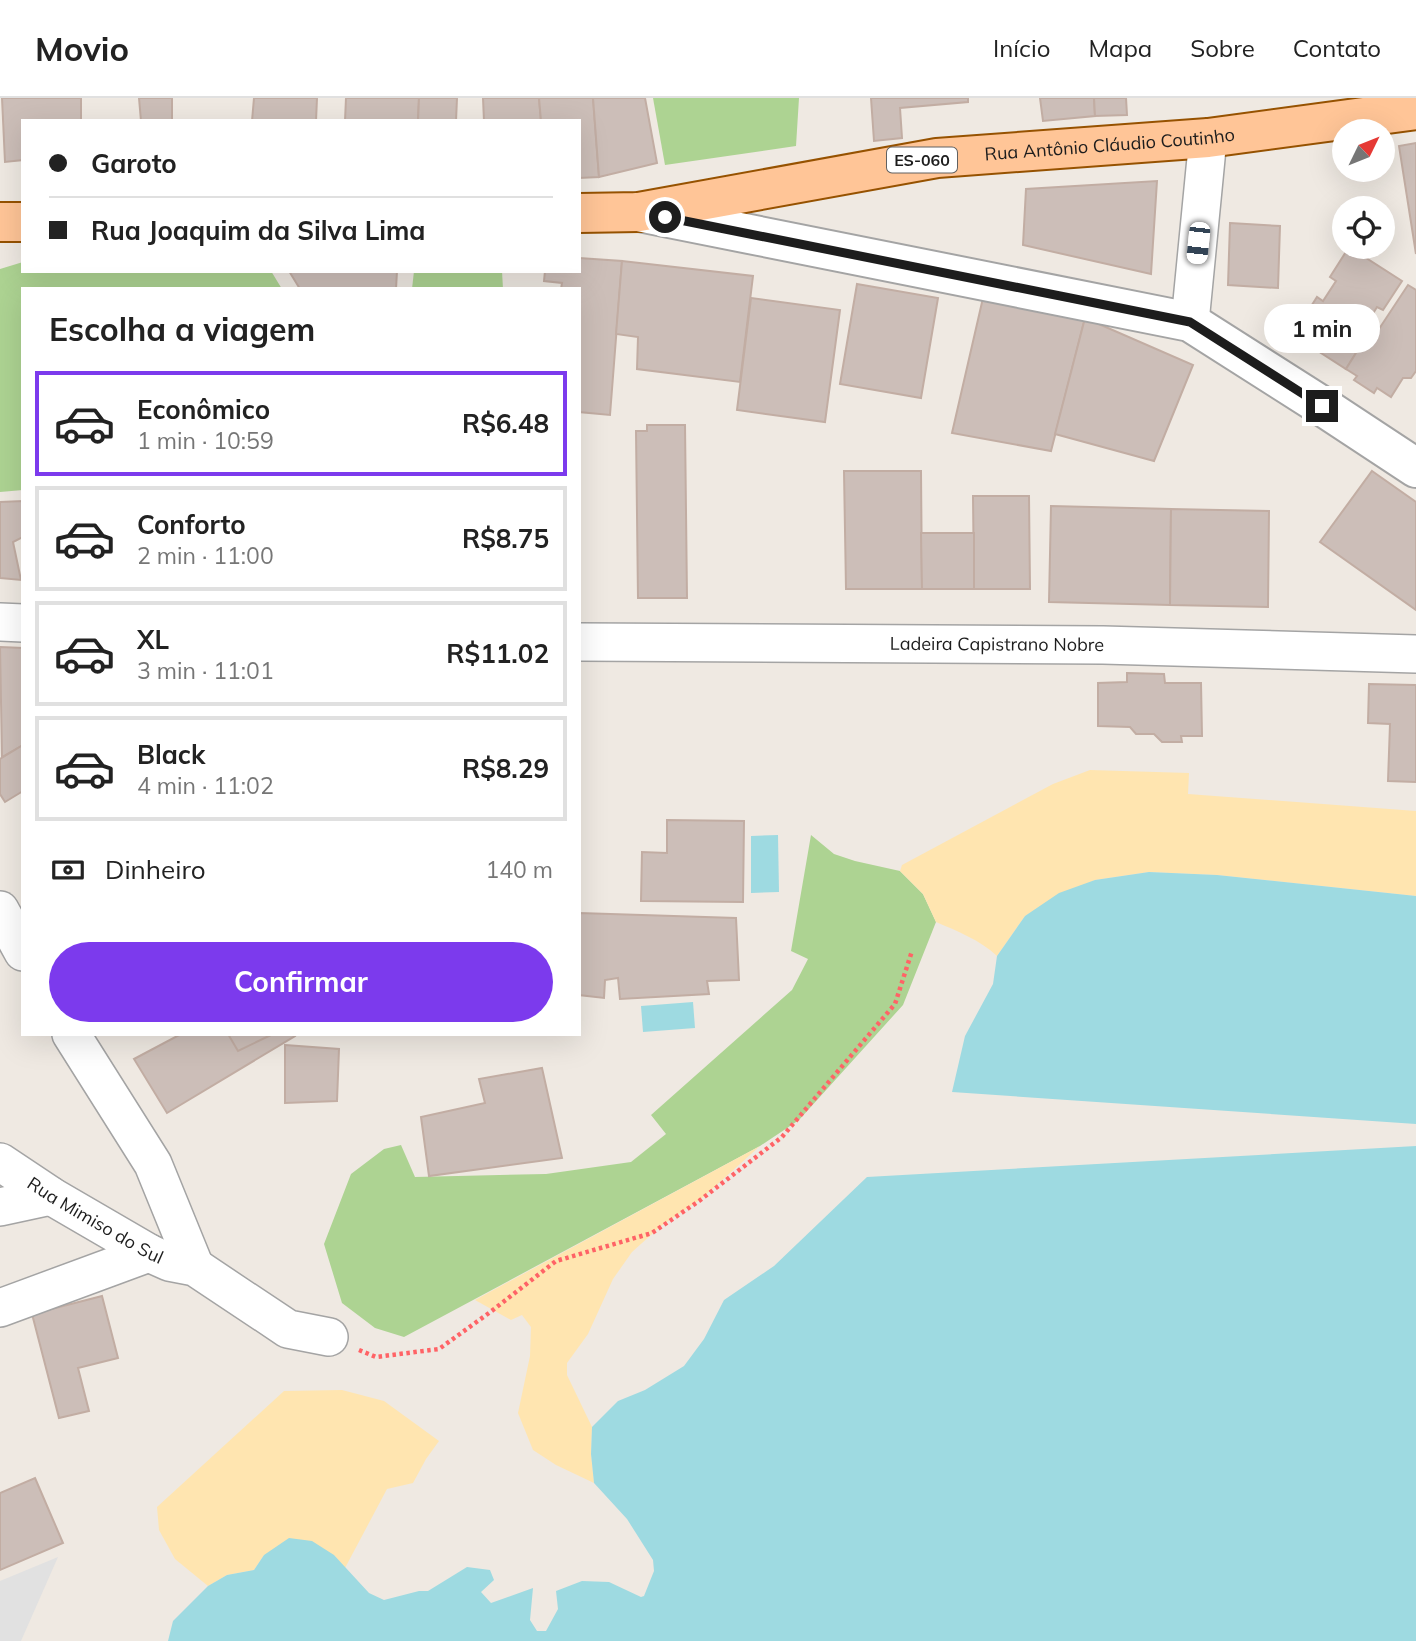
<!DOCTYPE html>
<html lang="pt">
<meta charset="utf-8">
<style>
body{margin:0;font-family:Mulish,sans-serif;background:#f2f2f2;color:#222;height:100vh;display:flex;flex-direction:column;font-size:26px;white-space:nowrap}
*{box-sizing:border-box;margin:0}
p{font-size:23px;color:#767676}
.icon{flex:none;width:38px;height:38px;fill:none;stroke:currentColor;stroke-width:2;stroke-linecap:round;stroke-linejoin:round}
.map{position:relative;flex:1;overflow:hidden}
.panel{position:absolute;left:21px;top:189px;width:560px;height:749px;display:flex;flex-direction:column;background:#fff;border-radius:0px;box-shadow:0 7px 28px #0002}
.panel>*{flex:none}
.guide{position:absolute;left:21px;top:21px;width:560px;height:154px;border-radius:0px;box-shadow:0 7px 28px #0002;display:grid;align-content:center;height:154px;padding:0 28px;background:#fff}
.needle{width:46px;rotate:47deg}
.buttons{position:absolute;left:1332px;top:21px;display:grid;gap:14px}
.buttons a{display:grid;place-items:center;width:63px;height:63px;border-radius:50%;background:#fff;box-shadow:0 7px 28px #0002;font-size:35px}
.end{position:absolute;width:32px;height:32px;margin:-16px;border:9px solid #1d1d1d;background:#fff;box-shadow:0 0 0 4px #fff}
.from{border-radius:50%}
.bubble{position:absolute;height:49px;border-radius:24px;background:#fff;box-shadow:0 7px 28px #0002;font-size:23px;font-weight:700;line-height:49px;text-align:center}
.car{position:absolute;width:21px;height:42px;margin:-21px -10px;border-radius:9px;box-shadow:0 0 5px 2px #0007;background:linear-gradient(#fff 24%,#345 0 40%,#fff 0 76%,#345 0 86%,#fff 0)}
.guide b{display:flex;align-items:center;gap:24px;height:66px;font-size:26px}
.guide b+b{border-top:2px solid #e0e0e0}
.guide i{width:18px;height:18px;background:#222}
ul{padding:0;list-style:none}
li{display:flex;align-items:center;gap:21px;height:105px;margin:0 14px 10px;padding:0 14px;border:4px solid #e0e0e0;border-radius:0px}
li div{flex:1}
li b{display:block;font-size:26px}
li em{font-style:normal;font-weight:700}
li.selected{border-color:#7c3aed}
li>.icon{width:63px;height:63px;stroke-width:1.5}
h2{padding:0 28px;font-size:32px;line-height:84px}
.pay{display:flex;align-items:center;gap:18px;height:77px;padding:0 28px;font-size:26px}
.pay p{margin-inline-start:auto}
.action{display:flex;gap:14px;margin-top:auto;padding:14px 28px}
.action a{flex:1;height:80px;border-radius:42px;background:#7c3aed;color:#fff;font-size:28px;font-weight:700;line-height:80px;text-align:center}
header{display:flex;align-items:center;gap:42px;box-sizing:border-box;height:98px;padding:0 35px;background:#fff;border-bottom:2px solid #e0e0e0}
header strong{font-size:33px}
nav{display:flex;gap:38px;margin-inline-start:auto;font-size:24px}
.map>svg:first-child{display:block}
.forest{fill:#add392}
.sand{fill:#ffe5b0}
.parking{fill:#e1e1e1}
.water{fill:#9edae1}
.building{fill:#ccbeb8;stroke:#c2ada3;stroke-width:2}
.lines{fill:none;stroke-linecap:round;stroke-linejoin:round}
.minor-casing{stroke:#a4a4a4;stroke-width:40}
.tertiary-casing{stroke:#a4a4a4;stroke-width:42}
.primary-casing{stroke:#965200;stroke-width:42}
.path{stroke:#ff6366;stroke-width:4.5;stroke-dasharray:3.5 3.5;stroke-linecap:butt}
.minor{stroke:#fff;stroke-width:37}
.tertiary{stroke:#fff;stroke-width:38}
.primary{stroke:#ffc597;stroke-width:38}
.route{stroke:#1d1d1d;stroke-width:9}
.labels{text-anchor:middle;stroke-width:6;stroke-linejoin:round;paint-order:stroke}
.shield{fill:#fff;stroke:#616161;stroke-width:2}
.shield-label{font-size:16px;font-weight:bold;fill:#1d1d1d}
.street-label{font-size:18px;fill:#1d1d1d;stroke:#fff}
</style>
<header>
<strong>Movio</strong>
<nav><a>Início</a><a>Mapa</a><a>Sobre</a><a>Contato</a></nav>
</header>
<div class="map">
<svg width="1416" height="1543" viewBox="0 0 1416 1543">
<rect width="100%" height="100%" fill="#efe9e2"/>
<g class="forest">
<polygon points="653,0 799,0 796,48 665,67"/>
<polygon points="23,164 23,173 271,173 282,191 23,191 23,392 0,394 0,171"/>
<polygon points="414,173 502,173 503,191 412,191"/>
<polygon points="811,737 834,756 855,763 900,773 923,796 936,824 903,907 799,1022 760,1048 404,1239 375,1230 342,1205 324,1146 351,1076 384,1051 401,1047 415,1079 546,1076 631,1064 666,1036 651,1017 792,892 808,861 791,853"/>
</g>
<g class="sand">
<path d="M1090 672 1189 675 1188 696 1416 713V798L1217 777 1149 774 1095 782 1025 818 997 858C980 842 957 833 936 824L923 796 900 773 902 767 1053 686Z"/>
<polygon points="760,1048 701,1101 661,1128 632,1154 613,1181 588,1236 567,1265 567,1277 592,1329 591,1356 594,1385 556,1367 533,1352 518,1315 530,1258 531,1229 522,1217 511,1222 475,1202"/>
<polygon points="342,1292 384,1303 439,1343 426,1361 413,1385 387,1391 345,1470 334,1457 264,1457 254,1472 227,1477 208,1488 175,1461 159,1432 157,1409 284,1293"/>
</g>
<polygon class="parking" points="58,1459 21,1543 0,1543 0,1483"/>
<g class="water">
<polygon points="778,737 779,794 751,795 751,738"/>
<polygon points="1149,774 1217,777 1416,798 1416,1026 952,994 965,938 993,886 997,858 1025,818 1059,795 1095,782"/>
<polygon points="693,904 695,930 643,934 641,908"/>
<polygon points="1416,1048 1416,1543 168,1543 173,1523 208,1488 227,1477 254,1472 264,1457 289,1440 312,1443 334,1457 369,1495 384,1502 419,1493 428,1493 467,1469 490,1472 494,1482 481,1494 491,1505 533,1490 530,1522 537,1533 546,1533 558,1511 556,1493 582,1483 609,1484 641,1499 644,1498 654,1473 653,1462 627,1421 594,1385 591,1356 592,1329 618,1303 645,1292 684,1268 704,1241 724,1202 774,1168 867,1079"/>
</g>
<g class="building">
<polygon points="2,0 81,0 81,23 23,23 23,62 5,64"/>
<polygon points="139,0 172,0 172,23 141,23"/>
<polygon points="254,0 317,0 316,23 252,23"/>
<polygon points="346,0 419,0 418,23 345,23"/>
<polygon points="419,0 457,0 456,23 418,23"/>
<polygon points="483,0 539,0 541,23 484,23"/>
<polygon points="539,0 593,0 599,79 579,80 579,23 541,23"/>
<polygon points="593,0 645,0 657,65 599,79"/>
<polygon points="871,0 968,0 968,4 900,10 902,40 874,43"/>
<polygon points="1040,0 1094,0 1095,18 1043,23"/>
<polygon points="1094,0 1126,0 1127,17 1095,18"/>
<polygon points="1416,45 1416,156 1399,48"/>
<polygon points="1157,83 1151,176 1023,147 1026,91"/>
<polygon points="1230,125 1280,128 1278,190 1228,187"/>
<polygon points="1349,149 1402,183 1383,212 1377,209 1366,227 1371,231 1346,271 1293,237 1317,199 1323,203 1336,183 1330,179"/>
<polygon points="579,160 622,163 610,317 579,314 579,191 561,191 562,185 544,183 545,173 579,173"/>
<polygon points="622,163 753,178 740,284 637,271 638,239 616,236"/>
<polygon points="289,173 397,173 396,191 300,191"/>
<polygon points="857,186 938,200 921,300 840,286"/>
<polygon points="1408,187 1416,192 1416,273 1411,280 1403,280 1391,299 1377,290 1374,295 1354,282 1357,278 1346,271 1371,231 1377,234"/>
<polygon points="751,200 840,212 825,324 737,312"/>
<polygon points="983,200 1085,220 1051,353 952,335"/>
<polygon points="1085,220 1193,267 1154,363 1055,336"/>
<polygon points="647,327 685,327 687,500 638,500 636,333 647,333"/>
<polygon points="844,373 921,373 922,491 846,491"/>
<polygon points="1372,373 1416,404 1416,512 1320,444"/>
<polygon points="973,398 1029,398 1030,491 974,491"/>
<polygon points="23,403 23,439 13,444 21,482 0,480 0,404"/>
<polygon points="1051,408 1171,411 1170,507 1049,504"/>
<polygon points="1171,411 1269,413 1268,509 1170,507"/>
<polygon points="921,435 974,435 974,491 922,491"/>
<polygon points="0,549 23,550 23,647 2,659"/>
<polygon points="1127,575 1164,576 1165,585 1201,585 1202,638 1181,638 1182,644 1162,644 1154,636 1136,636 1130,629 1098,628 1098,585 1127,584"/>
<polygon points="1369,586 1416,587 1416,684 1388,683 1390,626 1368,625"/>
<polygon points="23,647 23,693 5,704 0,696 0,661"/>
<polygon points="667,722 744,723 743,804 641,803 642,754 667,755"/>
<polygon points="579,815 736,820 739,882 707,883 709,896 620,901 618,880 605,882 604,900 579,897"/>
<polygon points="181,936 294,936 295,938 167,1015 134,961"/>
<polygon points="228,936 273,936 238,953"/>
<polygon points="285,947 339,951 337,1003 285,1005"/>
<polygon points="542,970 562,1060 429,1078 421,1019 485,1005 479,981"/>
<polygon points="102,1198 118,1260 78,1270 89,1313 59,1320 32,1216"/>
<polygon points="35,1380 63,1445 0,1472 0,1395"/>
</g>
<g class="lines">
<g class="minor-casing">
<g id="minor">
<polyline points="1190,224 1208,40"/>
<polyline points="0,524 23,525"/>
<path id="s1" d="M579 544 1103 547 1416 556"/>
<polyline points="0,812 23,854"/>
<polyline points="71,936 153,1066 195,1169"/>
<path id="s2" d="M0 1064 51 1098 149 1155 169 1164 195 1169 288 1231 329 1239"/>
<polyline points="0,1109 51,1098"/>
<polyline points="0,1210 149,1155"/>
</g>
</g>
<g class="tertiary-casing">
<polyline id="tertiary" points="639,114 1190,224 1322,308 1416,370"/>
</g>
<g class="primary-casing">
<g id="primary">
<path id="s3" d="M579 115 639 114 937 60 1208 40 1416 12"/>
<polyline points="0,124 23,124"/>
</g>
</g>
<polyline class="path" points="359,1252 376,1259 439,1251 489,1215 556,1163 652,1135 699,1103 782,1039 895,906 912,853"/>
<use href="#minor" class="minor"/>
<use href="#tertiary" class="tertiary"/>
<use href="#primary" class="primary"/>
</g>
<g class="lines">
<polyline class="route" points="665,119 1190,224 1322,308"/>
</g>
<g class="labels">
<rect class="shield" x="887" y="49.5" width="70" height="25" rx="5"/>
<g class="shield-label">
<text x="922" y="68">ES-060</text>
</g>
<g class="street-label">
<text dy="6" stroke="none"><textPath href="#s3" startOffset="536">Rua Antônio Cláudio Coutinho</textPath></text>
<text dy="6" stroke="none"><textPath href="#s1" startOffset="418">Ladeira Capistrano Nobre</textPath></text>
<text dy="6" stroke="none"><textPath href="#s2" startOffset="112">Rua Mimiso do Sul</textPath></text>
</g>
</g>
</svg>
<div class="buttons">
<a><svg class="needle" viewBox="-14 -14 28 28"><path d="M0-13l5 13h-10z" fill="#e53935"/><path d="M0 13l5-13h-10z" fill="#767676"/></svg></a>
<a><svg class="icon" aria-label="locate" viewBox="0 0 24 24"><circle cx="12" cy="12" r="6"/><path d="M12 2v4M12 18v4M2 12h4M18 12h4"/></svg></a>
</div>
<i class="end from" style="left:665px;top:119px"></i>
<i class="end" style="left:1322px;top:308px"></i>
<div class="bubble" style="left:1264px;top:206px;width:116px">1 min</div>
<i class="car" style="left:1198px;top:145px;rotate:186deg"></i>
<div class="guide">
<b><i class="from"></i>Garoto</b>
<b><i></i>Rua Joaquim da Silva Lima</b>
</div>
<section class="panel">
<h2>Escolha a viagem</h2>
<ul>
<li class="selected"><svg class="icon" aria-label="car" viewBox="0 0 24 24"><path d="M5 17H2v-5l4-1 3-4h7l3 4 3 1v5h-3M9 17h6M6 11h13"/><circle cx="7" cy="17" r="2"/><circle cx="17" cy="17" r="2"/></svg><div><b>Econômico</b><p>1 min · 10:59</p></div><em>R$6.48</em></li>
<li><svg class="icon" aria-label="car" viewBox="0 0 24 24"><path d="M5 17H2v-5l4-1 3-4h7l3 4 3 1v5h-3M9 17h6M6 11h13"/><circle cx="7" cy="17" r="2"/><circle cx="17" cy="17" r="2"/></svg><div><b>Conforto</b><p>2 min · 11:00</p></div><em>R$8.75</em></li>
<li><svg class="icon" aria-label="car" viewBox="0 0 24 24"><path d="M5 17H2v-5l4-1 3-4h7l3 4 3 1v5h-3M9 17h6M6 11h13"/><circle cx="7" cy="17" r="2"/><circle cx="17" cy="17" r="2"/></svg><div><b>XL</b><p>3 min · 11:01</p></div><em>R$11.02</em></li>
<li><svg class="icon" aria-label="car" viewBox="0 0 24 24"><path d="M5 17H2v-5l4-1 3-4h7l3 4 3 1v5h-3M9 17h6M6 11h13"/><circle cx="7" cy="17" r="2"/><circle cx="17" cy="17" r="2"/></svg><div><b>Black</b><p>4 min · 11:02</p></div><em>R$8.29</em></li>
</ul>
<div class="pay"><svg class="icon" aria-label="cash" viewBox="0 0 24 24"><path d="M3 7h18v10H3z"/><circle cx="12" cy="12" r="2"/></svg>Dinheiro<p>140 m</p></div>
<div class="action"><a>Confirmar</a></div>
</section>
</div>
